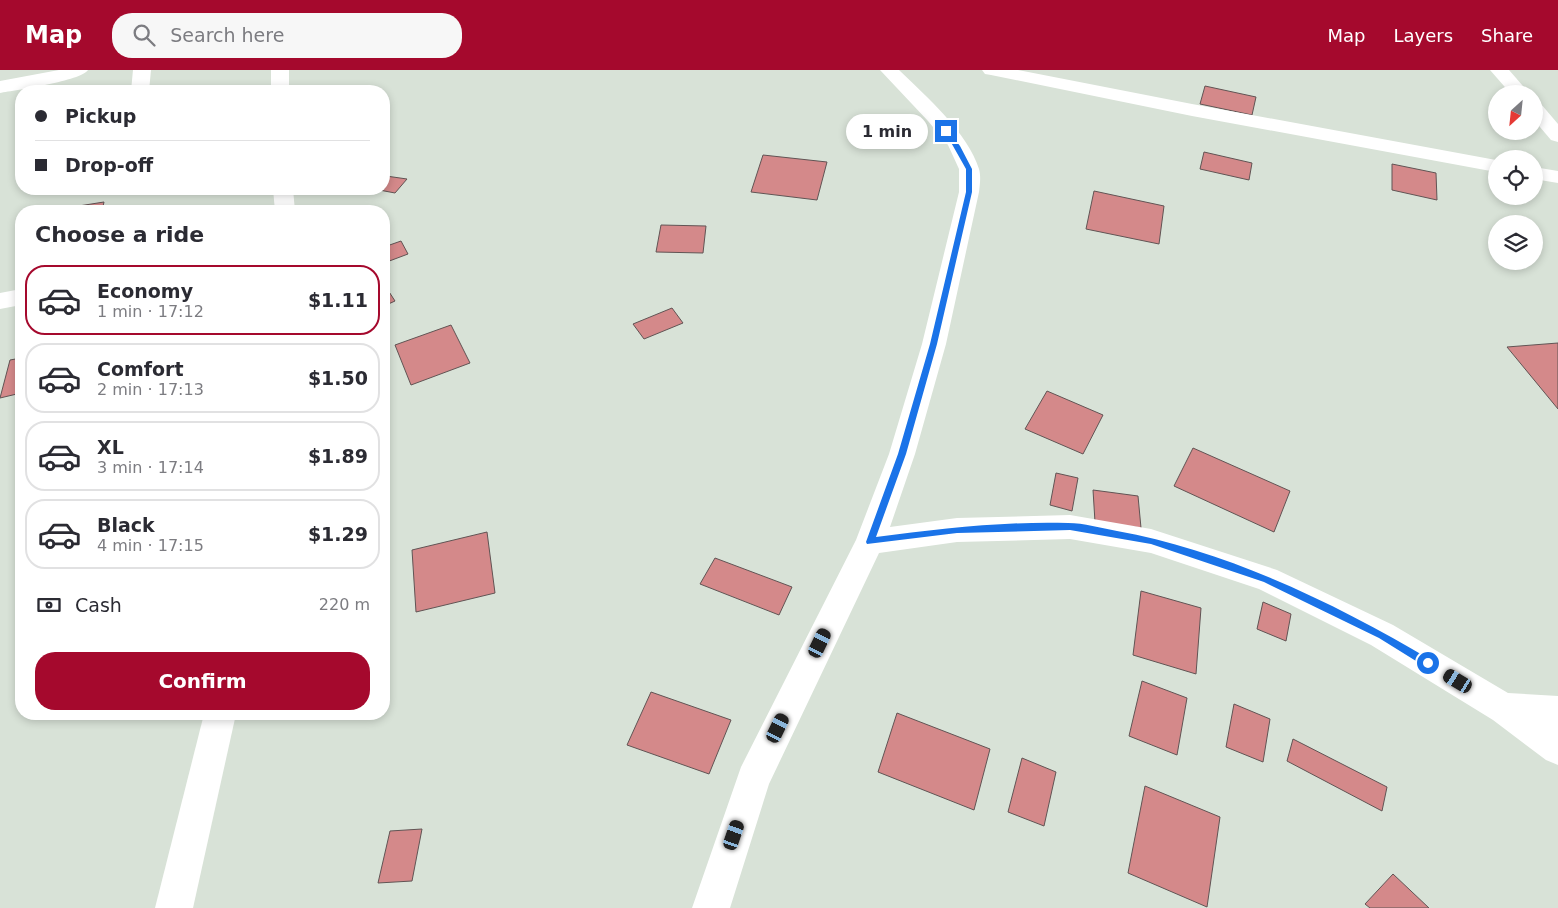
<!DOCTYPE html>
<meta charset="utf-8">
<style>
body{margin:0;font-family:"DejaVu Sans",sans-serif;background:#f7f7f7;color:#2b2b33;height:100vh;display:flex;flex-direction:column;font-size:19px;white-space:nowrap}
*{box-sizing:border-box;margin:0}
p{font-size:16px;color:#7c7c81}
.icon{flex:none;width:28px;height:28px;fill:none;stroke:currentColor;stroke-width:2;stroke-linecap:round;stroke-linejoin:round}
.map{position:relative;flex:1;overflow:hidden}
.sheet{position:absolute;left:15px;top:135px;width:375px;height:515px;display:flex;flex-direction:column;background:#fff;border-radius:20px;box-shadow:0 2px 8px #0003}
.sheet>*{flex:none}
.guide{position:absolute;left:15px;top:15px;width:375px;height:110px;border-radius:20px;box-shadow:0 2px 8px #0003;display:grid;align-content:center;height:110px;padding:0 20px;background:#fff}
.needle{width:32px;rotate:207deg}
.controls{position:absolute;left:1488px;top:15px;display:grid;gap:10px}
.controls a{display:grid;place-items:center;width:55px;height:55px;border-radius:50%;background:#fff;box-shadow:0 2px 8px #0003;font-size:25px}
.end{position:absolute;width:22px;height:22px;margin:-11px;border:6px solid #1a73e8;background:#fff;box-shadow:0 0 0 2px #fff}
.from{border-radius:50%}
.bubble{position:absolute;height:35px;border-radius:18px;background:#fff;box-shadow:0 2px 8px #0003;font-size:16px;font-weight:600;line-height:35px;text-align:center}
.car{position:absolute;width:15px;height:30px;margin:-15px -8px;border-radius:6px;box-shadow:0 0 4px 1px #0007;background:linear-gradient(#222 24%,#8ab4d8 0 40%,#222 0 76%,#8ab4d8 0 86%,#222 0)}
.guide b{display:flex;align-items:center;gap:18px;height:48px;font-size:19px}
.guide b+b{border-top:1px solid #e1e1e2}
.guide i{width:12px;height:12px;background:#2b2b33}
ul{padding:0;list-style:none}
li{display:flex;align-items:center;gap:15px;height:70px;margin:0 10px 8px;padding:0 10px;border:2px solid #e1e1e2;border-radius:20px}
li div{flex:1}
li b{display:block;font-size:19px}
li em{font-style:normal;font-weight:600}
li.active{border-color:#a5092d}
li>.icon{width:45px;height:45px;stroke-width:1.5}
h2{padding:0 20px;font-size:22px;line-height:60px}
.pay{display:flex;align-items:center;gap:12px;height:55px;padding:0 20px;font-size:19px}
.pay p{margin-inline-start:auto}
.primary-button{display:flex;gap:10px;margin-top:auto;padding:10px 20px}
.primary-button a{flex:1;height:58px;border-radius:20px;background:#a5092d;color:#fff;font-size:20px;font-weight:600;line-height:58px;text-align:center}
header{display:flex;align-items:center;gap:30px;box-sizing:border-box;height:70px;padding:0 25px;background:#a5092d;color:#fff}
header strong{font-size:24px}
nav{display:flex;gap:28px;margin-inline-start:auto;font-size:18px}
.search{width:350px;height:45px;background:#f7f7f7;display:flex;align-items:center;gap:12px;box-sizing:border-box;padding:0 18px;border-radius:20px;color:#7c7c81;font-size:19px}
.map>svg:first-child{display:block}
.building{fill:#d4898a;stroke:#615454}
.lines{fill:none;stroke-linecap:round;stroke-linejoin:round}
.street{fill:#fff;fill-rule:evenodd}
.route{fill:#1a73e8}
</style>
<header>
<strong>Map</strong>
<div class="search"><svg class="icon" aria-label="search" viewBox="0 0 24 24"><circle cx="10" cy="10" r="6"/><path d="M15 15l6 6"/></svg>Search here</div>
<nav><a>Map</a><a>Layers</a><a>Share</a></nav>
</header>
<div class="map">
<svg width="1558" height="838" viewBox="0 0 1558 838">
<rect width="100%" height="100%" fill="#d8e2d7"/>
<g class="building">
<polygon points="1205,16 1256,27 1252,45 1200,34"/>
<polygon points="1204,82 1252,93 1249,110 1200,99"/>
<polygon points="763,85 827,92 817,130 751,122"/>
<polygon points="1392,94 1436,103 1437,130 1392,120"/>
<polygon points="386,106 407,109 395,123 374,119 384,119 384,108"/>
<polygon points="1094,121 1164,136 1159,174 1086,159"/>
<polygon points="104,132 102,141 47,141"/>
<polygon points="661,155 706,156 703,183 656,182"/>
<polygon points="401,171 408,184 384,193 384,177"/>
<polygon points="384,214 395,231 384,236"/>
<polygon points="672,238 683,253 644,269 633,254"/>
<polygon points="451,255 470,293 411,315 395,275"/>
<polygon points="1558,273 1558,339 1507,277"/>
<polygon points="21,288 21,323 0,328 10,290"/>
<polygon points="1047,321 1103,345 1083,384 1025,359"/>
<polygon points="1193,378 1290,421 1274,462 1174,416"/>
<polygon points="1056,403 1078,408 1072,441 1050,435"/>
<polygon points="1093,420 1138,426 1141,458 1095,452"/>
<polygon points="487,462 495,523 416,542 412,480"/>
<polygon points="715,488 792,517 779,545 700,514"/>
<polygon points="1141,521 1201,538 1196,604 1133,585"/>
<polygon points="1263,532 1291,544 1286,571 1257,559"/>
<polygon points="1142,611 1187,628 1177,685 1129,666"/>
<polygon points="651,622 731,650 709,704 627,675"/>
<polygon points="1234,634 1270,649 1263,692 1226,677"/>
<polygon points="897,643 990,679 974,740 878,702"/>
<polygon points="1293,669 1387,717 1382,741 1287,691"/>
<polygon points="1022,688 1056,702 1044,756 1008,742"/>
<polygon points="1145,716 1220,747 1207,837 1128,803"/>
<polygon points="422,759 412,811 378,813 390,761"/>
<polygon points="1393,804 1429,838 1370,838 1365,834"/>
</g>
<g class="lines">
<g class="street">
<path d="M59 0H88C81 11 16 20 0 23V11Z"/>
<polygon points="133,0 151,0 149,21 131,21"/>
<rect x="271" y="0" width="18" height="21"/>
<path d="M880 0H899C926 26 968 63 979 99 981 106 980 114 979 122L946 274 915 384 890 457 957 448 1070 445 1151 459 1277 500 1393 555 1508 623 1558 626V695L1546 690 1493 650 1371 575 1259 519 1151 483 1070 469 957 472 879 483 769 714 730 838H692L741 697 856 470 889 384 922 274 959 122V99L948 75 928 51Z"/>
<polygon points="982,0 1018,0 1192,34 1496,90 1496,102 1192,46 991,5 985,4"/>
<polygon points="1490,0 1509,0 1530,24 1511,24"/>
<polygon points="1534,32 1541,34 1558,54 1558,72 1551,70 1534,50"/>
<polygon points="1534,97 1558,101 1558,113 1534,109"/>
<polygon points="273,119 293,119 295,141 275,141"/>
<polygon points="21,219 21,235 0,239 0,223"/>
<polygon points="204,644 236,644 193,838 155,838"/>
</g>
</g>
<path class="route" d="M944 60H948L960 76 972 99V122L937 274 906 384 876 467C940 459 1004 451 1068 453 1084 453 1101 458 1117 461 1225 480 1337 534 1431 590V596H1424L1379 568 1264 512 1151 474 1070 460 957 463 867 474 866 472 898 384 930 274 966 122V99Z"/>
</svg>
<div class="controls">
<a><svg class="needle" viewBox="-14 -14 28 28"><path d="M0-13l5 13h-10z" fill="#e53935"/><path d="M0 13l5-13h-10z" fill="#7c7c81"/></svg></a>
<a><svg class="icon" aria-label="locate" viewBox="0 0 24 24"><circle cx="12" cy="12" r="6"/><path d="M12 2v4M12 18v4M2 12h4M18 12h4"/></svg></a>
<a><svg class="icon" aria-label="layers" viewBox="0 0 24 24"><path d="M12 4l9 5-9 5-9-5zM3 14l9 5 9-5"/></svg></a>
</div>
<i class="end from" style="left:1428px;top:593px"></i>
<i class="end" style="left:946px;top:61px"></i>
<div class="bubble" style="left:846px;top:44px;width:82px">1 min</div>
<i class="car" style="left:820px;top:573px;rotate:26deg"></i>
<i class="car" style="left:1458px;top:611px;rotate:301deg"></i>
<i class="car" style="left:778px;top:658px;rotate:26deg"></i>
<i class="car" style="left:734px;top:765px;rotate:19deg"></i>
<div class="guide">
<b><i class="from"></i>Pickup</b>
<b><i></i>Drop-off</b>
</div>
<section class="sheet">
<h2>Choose a ride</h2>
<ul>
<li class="active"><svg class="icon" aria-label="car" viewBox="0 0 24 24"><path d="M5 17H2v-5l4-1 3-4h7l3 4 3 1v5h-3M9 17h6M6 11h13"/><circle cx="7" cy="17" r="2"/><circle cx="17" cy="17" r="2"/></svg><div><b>Economy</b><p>1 min · 17:12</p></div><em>$1.11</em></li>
<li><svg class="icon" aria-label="car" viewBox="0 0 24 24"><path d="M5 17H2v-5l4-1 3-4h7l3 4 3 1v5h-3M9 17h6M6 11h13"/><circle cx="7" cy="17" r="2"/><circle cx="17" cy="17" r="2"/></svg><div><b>Comfort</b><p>2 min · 17:13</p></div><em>$1.50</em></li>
<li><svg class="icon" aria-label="car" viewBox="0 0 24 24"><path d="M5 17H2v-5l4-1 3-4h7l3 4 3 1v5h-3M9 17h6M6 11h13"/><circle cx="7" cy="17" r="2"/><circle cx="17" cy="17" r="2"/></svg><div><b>XL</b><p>3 min · 17:14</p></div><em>$1.89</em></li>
<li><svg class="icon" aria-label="car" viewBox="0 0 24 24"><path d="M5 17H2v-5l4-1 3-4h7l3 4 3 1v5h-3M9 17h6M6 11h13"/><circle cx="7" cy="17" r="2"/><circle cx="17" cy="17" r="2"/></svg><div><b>Black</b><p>4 min · 17:15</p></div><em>$1.29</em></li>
</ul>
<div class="pay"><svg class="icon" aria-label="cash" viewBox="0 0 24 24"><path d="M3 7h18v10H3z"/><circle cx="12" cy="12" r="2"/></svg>Cash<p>220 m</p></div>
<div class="primary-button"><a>Confirm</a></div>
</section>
</div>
